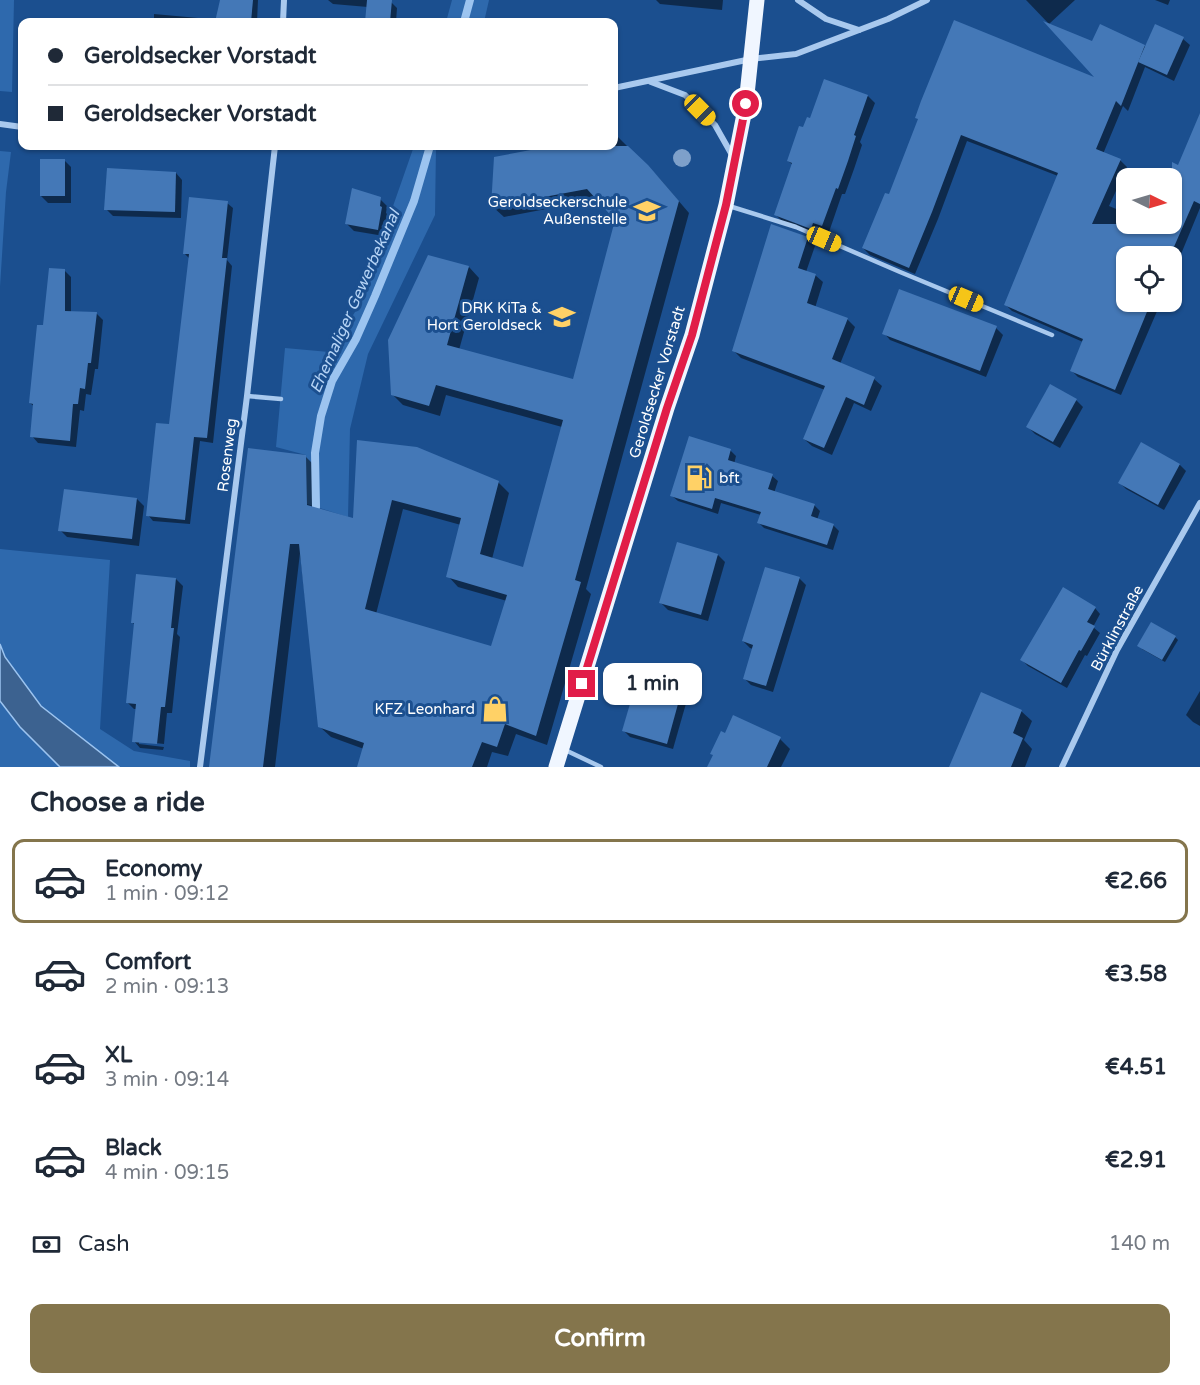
<!DOCTYPE html>
<meta charset="utf-8">
<style>
body{margin:0;font-family:"Varela Round",sans-serif;background:#f2f2f3;color:#1f2937;height:100vh;display:flex;flex-direction:column;font-size:22px;white-space:nowrap}
*{box-sizing:border-box;margin:0}
p{font-size:20px;color:#747a83}
.icon{flex:none;width:33px;height:33px;fill:none;stroke:currentColor;stroke-width:2;stroke-linecap:round;stroke-linejoin:round}
.map{position:relative;height:767px;overflow:hidden}
.details{display:flex;flex-direction:column;background:#fff;flex:1}
.details>*{flex:none}
.hud{position:absolute;left:18px;top:18px;width:600px;height:132px;border-radius:12px;box-shadow:0 2px 4px #0004;display:grid;align-content:center;height:132px;padding:0 30px;background:#fff}
.needle{width:39px;rotate:95deg}
.tools{position:absolute;left:1116px;top:168px;display:grid;gap:12px}
.tools a{display:grid;place-items:center;width:66px;height:66px;border-radius:12px;background:#fff;box-shadow:0 2px 4px #0004;font-size:30px}
.end{position:absolute;width:27px;height:27px;margin:-14px;border:8px solid #e11d48;background:#fff;box-shadow:0 0 0 3px #fff}
.from{border-radius:50%}
.bubble{position:absolute;height:42px;border-radius:12px;background:#fff;box-shadow:0 2px 4px #0004;font-size:20px;font-weight:800;line-height:42px;text-align:center}
.car{position:absolute;width:18px;height:36px;margin:-18px -9px;border-radius:8px;box-shadow:0 0 4px 2px #0007;background:linear-gradient(#f5c518 24%,#345 0 40%,#f5c518 0 76%,#345 0 86%,#f5c518 0)}
.hud b{display:flex;align-items:center;gap:21px;height:57px;font-size:22px}
.hud b+b{border-top:2px solid #e0e1e3}
.hud i{width:15px;height:15px;background:#1f2937}
ul{padding:0;list-style:none}
li{display:flex;align-items:center;gap:18px;height:84px;margin:0 12px 9px;padding:0 18px;border:3px solid transparent;border-radius:12px}
li div{flex:1}
li b{display:block;font-size:22px}
li em{font-style:normal;font-weight:800}
li.current{border-color:#84754c}
li>.icon{width:54px;height:54px;stroke-width:1.5}
h2{padding:0 30px;font-size:27px;line-height:72px}
.pay{display:flex;align-items:center;gap:15px;height:66px;padding:0 30px;font-size:22px}
.pay p{margin-inline-start:auto}
.cta{display:flex;gap:12px;margin-top:auto;padding:12px 30px}
.cta a{flex:1;height:69px;border-radius:12px;background:#84754c;color:#fff;font-size:24px;font-weight:800;line-height:69px;text-align:center}
.map>svg:first-child{display:block}
.green{fill:#2e69ad}
.water{fill:#3c6290;stroke:#9cc4f0;stroke-width:1.5}
.shadow{fill:#0007;fill-rule:evenodd}
.lines{fill:none;stroke-linecap:round;stroke-linejoin:round}
.stream{stroke:#9cc4f0;stroke-width:8}
.building{fill:#4478b7;fill-rule:evenodd}
.lane{stroke:#a9c9ee;stroke-width:4.5}
.street{stroke:#a9c9ee;stroke-width:6}
.primary{stroke:#f0f6ff;stroke-width:15}
.tree{fill:#7ea0ca}
.route{stroke:#e11d48;stroke-width:8}
.labels{text-anchor:middle;stroke-width:6;stroke-linejoin:round;paint-order:stroke}
.poi-label{font-size:15px;fill:#fff;stroke:#1b4f8f;text-anchor:end}
.street-label{font-size:15px;fill:#fff;stroke:#1b4f8f}
.water-label{font-size:16px;font-style:italic;fill:#b5d3f5;stroke:#1b4f8f}
</style>
<div class="map">
<svg width="1200" height="767" viewBox="0 0 1200 767">
<rect width="100%" height="100%" fill="#1b4f8f"/>
<g class="green">
<polygon points="0,0 14,0 12,92 0,91"/>
<polygon points="452,0 489,0 484,22 446,22"/>
<polygon points="436,147 435,215 368,354 350,429 348,517 307,504 306,455 276,447 285,348 329,352 357,309 413,149"/>
<polygon points="0,151 11,152 6,192 0,287"/>
<polygon points="0,549 110,560 100,729 134,751 190,761 190,767 119,767 41,706 5,657 0,644"/>
<polygon points="0,701 20,727 60,767 0,767"/>
</g>
<polygon class="water" points="0,644 5,657 41,706 119,767 60,767 20,727 0,701"/>
<g class="shadow">
<polygon points="222,0 258,0 257,22 154,22 154,14 220,20"/>
<polygon points="328,0 370,0 391,2 397,8 396,22 367,22 368,7 333,4"/>
<polygon points="656,0 723,0 722,10 660,4"/>
<polygon points="1026,0 1075,0 1049,24"/>
<polygon points="1155,0 1170,0 1168,5"/>
<polygon points="1183,39 1190,45 1174,81 1145,67 1128,111 1123,106 1103,154 1120,160 1127,167 1109,206 1126,213 1126,224 1172,224 1172,178 1168,178 1174,165 1179,167 1200,114 1200,208 1172,276 1172,256 1126,256 1126,302 1161,302 1121,395 1078,377 1071,370 1083,342 1012,311 1006,305 1058,176 967,141 938,219 915,274 870,255 863,248 889,196 919,120 1100,81 1093,43 1144,46 1146,48"/>
<polygon points="868,96 875,103 860,142 862,145 854,169 845,194 842,194 829,232 820,228 818,235 783,222 776,215 793,165 788,161 804,129"/>
<path d="M615 134 659 178 689 213 586 589 591 594 547 745 516 734 508 756 492 752 487 767H358L364 749 331 737 320 727 300 553 275 767H211L250 449 305 456 316 467 317 509 355 520 358 441 498 482 509 493 492 559 524 569 562 427 446 395 440 416 403 405 392 394 469 267 479 278 459 350 575 381 617 219 599 199 504 217 493 207 496 158 560 146H614V135ZM403 509 461 525 448 576 458 587 507 601 492 648 376 614Z"/>
<polygon points="64,160 71,167 71,203 48,203 41,196"/>
<polygon points="176,173 182,180 181,218 113,216 106,209"/>
<polygon points="380,199 387,206 386,213 388,215 384,236 354,231 347,224"/>
<polygon points="227,203 233,208 227,260 232,266 213,443 200,441 190,524 153,521 148,515 171,426 190,259 184,253"/>
<polygon points="807,239 815,246 806,272 815,275 823,282 815,308 847,319 855,327 840,364 874,379 882,386 871,411 854,403 832,455 812,446 804,439 825,390 741,358 734,351"/>
<polygon points="64,270 71,277 71,313 97,314 103,320 98,369 95,369 91,395 86,394 84,411 80,410 76,447 38,443 32,436 35,407 30,403 44,327"/>
<polygon points="996,328 1003,335 986,377 890,340 884,333"/>
<polygon points="1076,400 1083,407 1060,448 1035,434 1028,427"/>
<polygon points="1141,444 1180,465 1186,471 1164,510 1126,489 1120,483"/>
<polygon points="730,450 736,456 734,464 772,476 778,481 774,493 814,505 820,511 817,520 833,525 839,531 833,550 764,528 759,523 761,515 721,503 718,514 678,501 672,496"/>
<polygon points="137,499 144,506 139,546 67,537 60,530"/>
<polygon points="718,555 725,562 708,621 668,610 661,603"/>
<polygon points="799,578 806,585 773,692 751,685 744,678 753,649 750,648 743,641"/>
<polygon points="176,579 183,586 177,634 180,637 172,713 167,713 164,744 139,741 139,744 164,747 163,750 140,748 134,741 137,709 134,709 127,702 136,626 133,623"/>
<polygon points="1095,608 1100,614 1093,627 1100,633 1087,656 1085,655 1067,688 1028,666 1022,660"/>
<polygon points="1175,637 1178,640 1165,662 1142,649"/>
<polygon points="1200,691 1200,726 1193,722 1186,715"/>
<polygon points="680,694 687,700 673,749 630,737 624,731"/>
<polygon points="981,694 1021,711 1032,721 1024,740 1032,749 1025,767 951,767"/>
<polygon points="780,739 790,749 781,767 709,767 714,756"/>
</g>
<g class="lines">
<g class="stream">
<polyline points="464,22 470,0"/>
<polyline points="316,507 315,453 321,416 332,381 356,339 375,296 414,201 430,146"/>
</g>
</g>
<g class="building">
<polygon points="220,0 253,0 251,22 215,22"/>
<polygon points="367,0 392,0 390,22 365,22"/>
<polygon points="954,20 1094,77 1043,21 1092,41 1100,24 1145,45 1121,106 1116,101 1096,149 1121,159 1092,224 1172,224 1172,162 1178,165 1200,113 1200,204 1194,201 1170,256 1126,256 1126,302 1151,302 1115,390 1070,371 1083,339 1004,305 1058,173 961,135 932,212 909,268 862,248 885,193 889,194 918,119 915,118 921,101"/>
<polygon points="1155,24 1184,37 1167,75 1138,62"/>
<polygon points="824,79 868,95 854,135 856,136 848,161 838,189 836,188 822,226 813,223 811,229 774,215 792,163 787,161 799,126 803,127 807,117 810,118"/>
<path d="M552 146H628L648 165 679 201 575 580 581 582 536 736 505 724 497 747 482 742 472 767H357L364 743 318 727 299 544H290L263 767H209L248 448 306 455 307 505 353 518 357 440 417 447 499 481 480 554 523 567 563 420 436 385 429 406 391 395 388 340 428 255 469 266 447 345 573 379 615 220 587 189 491 207 494 157ZM392 500 461 518 446 577 507 595 491 646 365 609Z"/>
<rect x="40" y="159" width="25" height="37"/>
<polygon points="107,168 176,172 175,212 104,210"/>
<polygon points="352,188 381,197 380,206 382,207 378,230 345,224"/>
<polygon points="189,197 228,201 222,258 227,258 207,438 194,437 185,520 146,516 156,423 169,424 189,254 183,254"/>
<polygon points="771,224 808,237 798,268 816,274 807,303 848,318 832,359 875,377 864,405 846,397 824,448 803,439 825,386 732,351"/>
<polygon points="49,268 65,269 65,311 97,312 91,363 88,363 85,389 80,388 78,404 73,404 70,441 30,437 33,404 29,403 37,325 43,325"/>
<polygon points="899,289 997,326 980,371 882,334"/>
<polygon points="1050,384 1077,399 1053,442 1026,427"/>
<polygon points="689,436 731,449 728,460 773,474 768,489 815,504 811,516 834,524 827,545 757,523 761,512 715,498 712,509 670,496"/>
<polygon points="1141,442 1180,464 1158,505 1118,483"/>
<polygon points="64,489 137,498 132,539 58,531"/>
<polygon points="677,542 718,554 701,615 659,603"/>
<polygon points="765,567 800,577 766,686 743,679 753,645 742,641"/>
<polygon points="136,574 176,578 171,628 174,628 165,707 161,707 157,744 132,742 136,704 126,703 134,623 131,623"/>
<polygon points="1063,587 1096,607 1087,622 1095,626 1081,651 1079,650 1061,683 1020,660"/>
<polygon points="1151,622 1176,636 1162,660 1137,646"/>
<polygon points="637,680 681,693 667,744 622,731"/>
<polygon points="981,692 1022,710 1013,733 1023,738 1011,767 949,767"/>
<polygon points="733,715 781,737 767,767 707,767 713,755 710,754 721,731 725,733"/>
</g>
<g class="lines">
<g class="lane">
<polyline points="729,206 796,227 900,272 1052,335"/>
<polyline points="247,396 281,399"/>
<polyline points="563,749 601,767"/>
</g>
<g class="street">
<polyline points="798,0 826,19 859,30"/>
<polyline points="283,22 284,0"/>
<polyline points="651,82 685,95 715,125 732,155"/>
<polyline points="614,88 751,59 796,54 888,19 927,0"/>
<polyline points="0,124 22,127"/>
<polyline points="200,767 247,396 275,146"/>
<polyline points="1062,767 1117,650 1200,503"/>
</g>
<polyline class="primary" points="556,767 667,408 692,335 726,205 746,104 757,0"/>
</g>
<circle class="tree" cx="682" cy="158" r="9"/>
<g class="lines">
<polyline class="route" points="582,684 667,408 692,335 726,205 746,104"/>
</g>
<defs>
<g id="school-bare" transform="scale(2.07)"><path d="M0-5L7-2L0 1L-7-2ZM-4 1L0 2.5L4 1V4Q0 6-4 4Z" fill="#ffd166" stroke="#1b4f8f" stroke-width="2.5" paint-order="stroke"/></g>
<g id="fuel-bare" transform="scale(2.07)"><path d="M-5.5-6h7V0h2V4h1.3V-2.5L3-4.5l.8-.8L6-3V5H2.5V1h-1V6h-7ZM-4.2-4.7v3.2H.2V-4.7Z" fill="#ffd166" stroke="#1b4f8f" stroke-width="2.5" paint-order="stroke"/></g>
<g id="shop-bare" transform="scale(2.07)"><path d="M-5-2.5h2.3a2.7 3.5 0 0 1 5.4 0H5L5.5 6h-11ZM-1.5-2.5h3a1.5 2.3 0 0 0-3 0Z" fill="#ffd166" stroke="#1b4f8f" stroke-width="2.5" paint-order="stroke"/></g>
</defs>
<g fill-rule="evenodd">
<use href="#school-bare" x="647" y="211"/>
<use href="#school-bare" x="562" y="317"/>
<use href="#fuel-bare" x="699" y="478"/>
<use href="#shop-bare" x="495" y="709"/>
</g>
<g class="labels">
<g class="poi-label">
<text x="627" y="207">Geroldseckerschule<tspan x="627" dy="17">Außenstelle</tspan></text>
<text x="542" y="313">DRK KiTa &amp;<tspan x="542" dy="17">Hort Geroldseck</tspan></text>
<text x="719" y="483" text-anchor="start">bft</text>
<text x="475" y="714">KFZ Leonhard</text>
</g>
<g class="street-label">
<text transform="translate(657 382) rotate(-73)" y="5">Geroldsecker Vorstadt</text>
<text transform="translate(227 455) rotate(-83)" y="5">Rosenweg</text>
<text transform="translate(1117 628) rotate(-62)" y="5">Bürklinstraße</text>
</g>
<g class="water-label">
<text transform="translate(354 301) rotate(-66)" y="6">Ehemaliger Gewerbekanal</text>
</g>
</g>
</svg>
<div class="tools">
<a><svg class="needle" viewBox="-14 -14 28 28"><path d="M0-13l5 13h-10z" fill="#e53935"/><path d="M0 13l5-13h-10z" fill="#747a83"/></svg></a>
<a><svg class="icon" aria-label="locate" viewBox="0 0 24 24"><circle cx="12" cy="12" r="6"/><path d="M12 2v4M12 18v4M2 12h4M18 12h4"/></svg></a>
</div>
<i class="end from" style="left:746px;top:104px"></i>
<i class="end" style="left:582px;top:684px"></i>
<div class="bubble" style="left:603px;top:663px;width:99px">1 min</div>
<i class="car" style="left:700px;top:110px;rotate:135deg"></i>
<i class="car" style="left:824px;top:239px;rotate:113deg"></i>
<i class="car" style="left:966px;top:299px;rotate:113deg"></i>
<div class="hud">
<b><i class="from"></i>Geroldsecker Vorstadt</b>
<b><i></i>Geroldsecker Vorstadt</b>
</div>
</div>
<section class="details">
<h2>Choose a ride</h2>
<ul>
<li class="current"><svg class="icon" aria-label="car" viewBox="0 0 24 24"><path d="M5 17H2v-5l4-1 3-4h7l3 4 3 1v5h-3M9 17h6M6 11h13"/><circle cx="7" cy="17" r="2"/><circle cx="17" cy="17" r="2"/></svg><div><b>Economy</b><p>1 min · 09:12</p></div><em>€2.66</em></li>
<li><svg class="icon" aria-label="car" viewBox="0 0 24 24"><path d="M5 17H2v-5l4-1 3-4h7l3 4 3 1v5h-3M9 17h6M6 11h13"/><circle cx="7" cy="17" r="2"/><circle cx="17" cy="17" r="2"/></svg><div><b>Comfort</b><p>2 min · 09:13</p></div><em>€3.58</em></li>
<li><svg class="icon" aria-label="car" viewBox="0 0 24 24"><path d="M5 17H2v-5l4-1 3-4h7l3 4 3 1v5h-3M9 17h6M6 11h13"/><circle cx="7" cy="17" r="2"/><circle cx="17" cy="17" r="2"/></svg><div><b>XL</b><p>3 min · 09:14</p></div><em>€4.51</em></li>
<li><svg class="icon" aria-label="car" viewBox="0 0 24 24"><path d="M5 17H2v-5l4-1 3-4h7l3 4 3 1v5h-3M9 17h6M6 11h13"/><circle cx="7" cy="17" r="2"/><circle cx="17" cy="17" r="2"/></svg><div><b>Black</b><p>4 min · 09:15</p></div><em>€2.91</em></li>
</ul>
<div class="pay"><svg class="icon" aria-label="cash" viewBox="0 0 24 24"><path d="M3 7h18v10H3z"/><circle cx="12" cy="12" r="2"/></svg>Cash<p>140 m</p></div>
<div class="cta"><a>Confirm</a></div>
</section>
